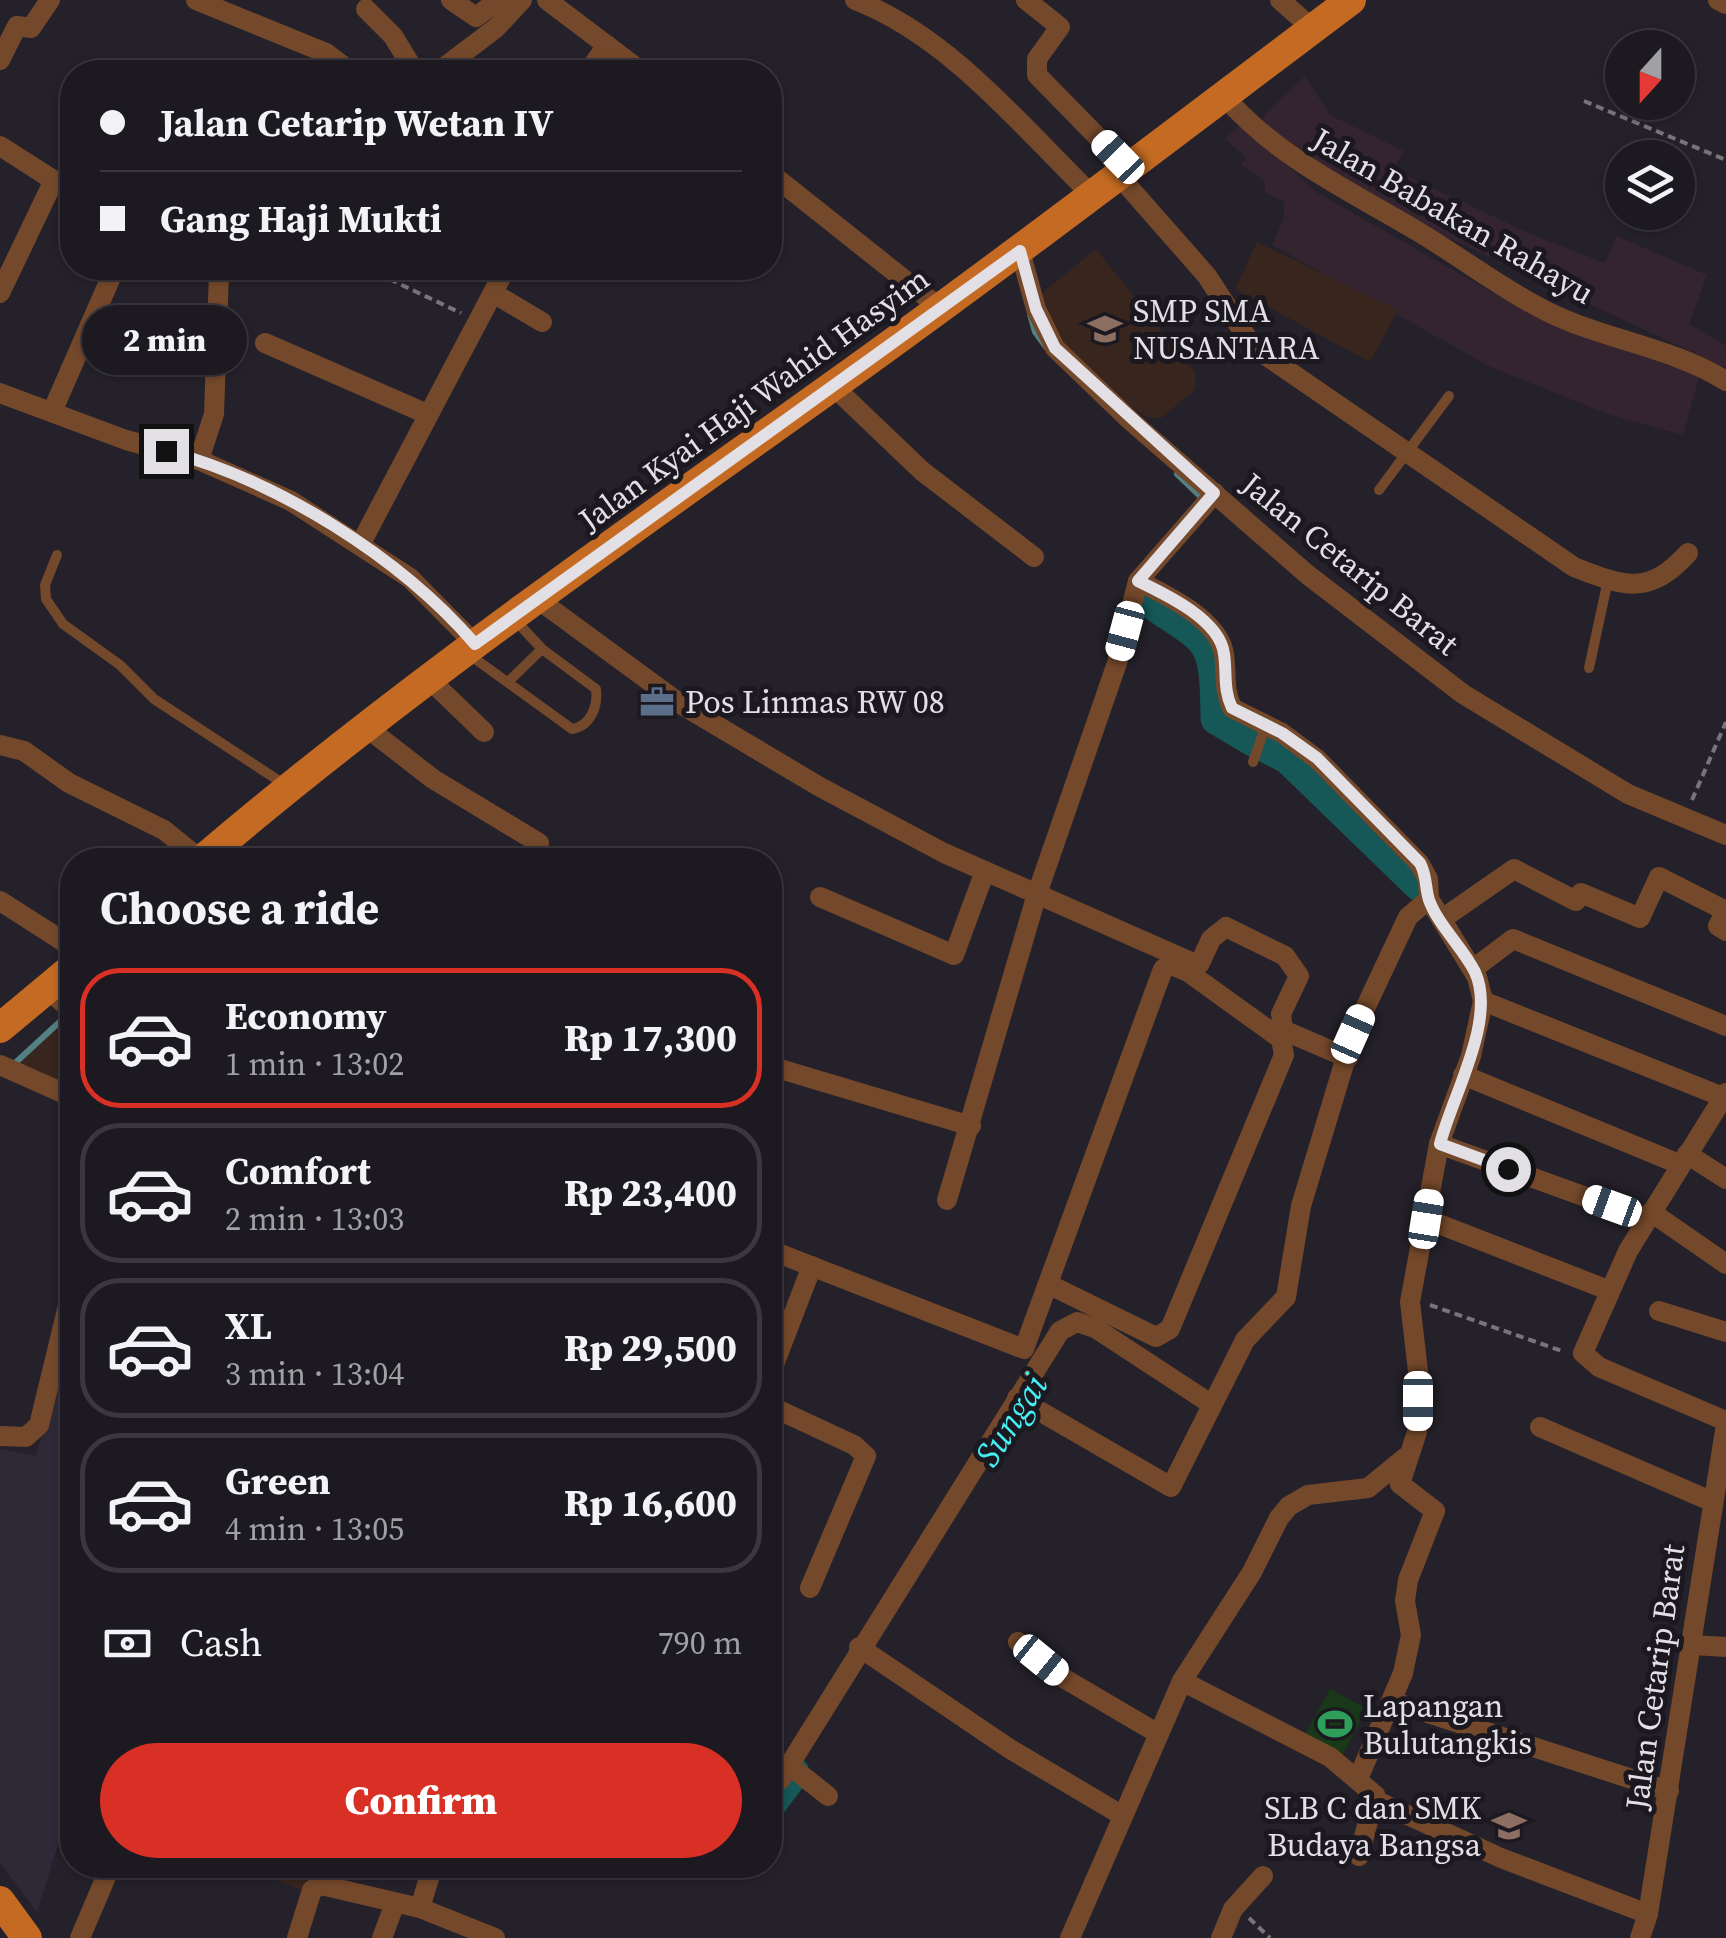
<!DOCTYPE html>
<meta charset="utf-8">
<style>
body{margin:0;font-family:"Source Serif 4",serif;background:#29262d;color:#f1f3f6;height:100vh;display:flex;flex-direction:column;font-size:38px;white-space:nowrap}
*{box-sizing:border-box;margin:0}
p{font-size:32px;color:#a0a0a5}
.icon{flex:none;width:55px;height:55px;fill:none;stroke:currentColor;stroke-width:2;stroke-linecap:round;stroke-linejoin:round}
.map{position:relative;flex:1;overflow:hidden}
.sheet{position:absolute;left:60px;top:848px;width:722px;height:1030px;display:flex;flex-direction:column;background:#1c1920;border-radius:40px;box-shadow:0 2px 8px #0004,0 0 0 2px #3a383e}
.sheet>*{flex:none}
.top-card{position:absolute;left:60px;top:60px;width:722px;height:220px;border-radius:40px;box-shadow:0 2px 8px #0004,0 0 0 2px #3a383e;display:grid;align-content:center;height:220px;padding:0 40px;background:#1c1920}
.needle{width:65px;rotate:201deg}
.fabs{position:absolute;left:1605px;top:30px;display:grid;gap:20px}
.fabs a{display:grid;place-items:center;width:90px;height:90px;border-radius:50%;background:#1c1920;box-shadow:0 2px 8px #0004,0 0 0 2px #3a383e;font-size:50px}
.end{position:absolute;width:45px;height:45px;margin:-22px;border:12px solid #e2dfe5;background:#111;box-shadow:0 0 0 5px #111}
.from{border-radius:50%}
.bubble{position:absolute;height:70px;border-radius:35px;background:#1c1920;box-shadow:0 2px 8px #0004,0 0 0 2px #3a383e;font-size:32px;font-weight:800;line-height:70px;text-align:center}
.car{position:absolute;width:30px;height:60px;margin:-30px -15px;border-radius:12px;box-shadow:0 0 8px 2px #0007;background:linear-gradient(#fff 24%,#345 0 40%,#fff 0 76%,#345 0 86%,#fff 0)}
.top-card b{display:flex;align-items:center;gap:35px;height:95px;font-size:38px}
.top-card b+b{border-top:2px solid #3a383e}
.top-card i{width:25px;height:25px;background:#f1f3f6}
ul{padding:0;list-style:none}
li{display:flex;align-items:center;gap:30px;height:140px;margin:0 20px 15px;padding:0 20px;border:5px solid #3a383e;border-radius:40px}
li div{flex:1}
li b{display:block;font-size:38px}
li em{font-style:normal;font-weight:800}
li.on{border-color:#d93025}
li>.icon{width:90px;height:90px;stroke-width:1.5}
h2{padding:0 40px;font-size:45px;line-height:120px}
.pay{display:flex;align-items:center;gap:25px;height:110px;padding:0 40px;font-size:38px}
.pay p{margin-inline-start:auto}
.primary-button{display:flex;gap:20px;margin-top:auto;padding:20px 40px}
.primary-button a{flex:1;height:115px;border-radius:60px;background:#d93025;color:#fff;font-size:40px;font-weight:800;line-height:115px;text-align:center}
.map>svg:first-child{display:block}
.built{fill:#2f2937}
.industrial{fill:#34242f}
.education{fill:#37251e}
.green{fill:#183817}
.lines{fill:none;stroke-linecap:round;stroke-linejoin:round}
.stream{stroke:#538082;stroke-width:6}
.river{stroke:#165757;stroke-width:35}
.path{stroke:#78747c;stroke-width:4;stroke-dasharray:8 5;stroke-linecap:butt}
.lane{stroke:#74482a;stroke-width:10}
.street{stroke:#74482a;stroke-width:20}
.primary{stroke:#c46a22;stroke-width:30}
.route{stroke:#e2dfe5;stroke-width:12}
.labels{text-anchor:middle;stroke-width:10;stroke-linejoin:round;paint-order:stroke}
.street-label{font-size:32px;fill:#e2dfe5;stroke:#1b1820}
.poi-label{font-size:32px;fill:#e2dfe5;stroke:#1b1820;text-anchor:start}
.water-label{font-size:35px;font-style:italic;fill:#44eff1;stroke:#1b1820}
</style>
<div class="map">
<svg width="1726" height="1938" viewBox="0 0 1726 1938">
<rect width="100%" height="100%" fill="#25212a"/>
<polygon class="built" points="59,1368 72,1372 72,1799 37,1912 0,1862 0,1449 36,1456"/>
<g class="industrial">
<polygon points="1305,76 1330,115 1403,151 1394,170 1535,236 1605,263 1616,236 1707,275 1689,324 1726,346 1726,368 1370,201 1259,126 1265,114"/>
<polygon points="1240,125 1318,193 1486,289 1597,342 1700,373 1683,435 1607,414 1491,367 1272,245 1284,218 1284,202 1266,193 1263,179 1241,165 1246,158 1225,139"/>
</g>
<g class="education">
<polygon points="1257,242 1398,310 1370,362 1235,289"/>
<polygon points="1096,249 1195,372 1196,389 1161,418 1149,418 1123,402 1055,338 1040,304 1043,292"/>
<polygon points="72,1012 72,1095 15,1062"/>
<polygon points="339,1865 333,1883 303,1890 237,1866"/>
</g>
<polygon class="green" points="1330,1689 1367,1709 1340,1759 1303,1738"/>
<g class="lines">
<g class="stream">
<polyline points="1030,314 1035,332 1046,347"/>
<polyline points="1177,474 1201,497"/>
<polyline points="14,1064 66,1016"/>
</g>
<g class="river">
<path d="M1145 597C1212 643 1217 633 1218 718L1257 741"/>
<polyline points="1264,744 1289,757 1420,884"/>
<polyline points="770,1802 792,1773"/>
</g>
<g class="path">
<polyline points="1584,101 1726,160"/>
<polyline points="366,268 461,313"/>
<polyline points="1692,800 1726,722"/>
<polyline points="1430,1305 1562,1351"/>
<polyline points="1249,1918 1270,1938"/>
</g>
<g class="lane">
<polyline points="1379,490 1449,396"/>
<polyline points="57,555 45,585 46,599 63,624 120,665 154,699 287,786"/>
<path d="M467 653 572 729C591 726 598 706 596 689L542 649 516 621"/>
<polyline points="1589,668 1608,580"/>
<polyline points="509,681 542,649"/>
<polyline points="1253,762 1265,728"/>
<polyline points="44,993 72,1017"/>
</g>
<g class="street">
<polyline points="196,0 326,53 351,72"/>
<polyline points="451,0 476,17 498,0"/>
<polyline points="547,0 642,72"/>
<path d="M855 0C949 36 1023 128 1093 196"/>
<polyline points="1026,0 1060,27 1037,59 1037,75 1129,169"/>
<polyline points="1280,0 1313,29"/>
<polyline points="1718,0 1726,4"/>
<polyline points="366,9 393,36 415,72"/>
<polyline points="0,60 17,26 31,28 50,0"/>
<polyline points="438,72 496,28 522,0"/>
<polyline points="588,72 607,45"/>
<path d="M1224 96C1279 159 1347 189 1417 231 1461 257 1503 290 1548 312 1605 340 1671 347 1726 381"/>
<polyline points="0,146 72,192"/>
<polyline points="770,173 940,308"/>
<path d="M1120 177 1207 276 1248 339 1268 357 1574 567C1625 587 1649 596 1688 553"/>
<polyline points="1020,251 1036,309 1055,348 1131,421 1308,575 1463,694 1628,794 1726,835"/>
<polyline points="0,293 54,180"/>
<polyline points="493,293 542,322"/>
<polyline points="89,327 216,365"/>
<polyline points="265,343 427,414"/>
<polyline points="833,386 922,471 1034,557"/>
<polyline points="0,393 126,440 199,460 291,501 410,578 475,644"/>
<polyline points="52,412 115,268"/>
<polyline points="199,460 214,414 219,273"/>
<polyline points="360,545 506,268"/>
<path d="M1138 581C1167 595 1219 620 1224 654 1227 674 1223 689 1232 708L1282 733 1317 759 1419 863 1428 879 1429 899 1477 977 1483 1001 1471 1056 1439 1144 1410 1302 1418 1371 1417 1432 1400 1484 1435 1511 1408 1580 1405 1601 1411 1635 1403 1673 1358 1779"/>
<polyline points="536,598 682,705 820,787 944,853 1193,963 1200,963 1211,939 1226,927 1285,956 1299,976 1281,1014 1283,1030 1348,1058"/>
<polyline points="429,679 484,732"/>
<polyline points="366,727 433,779 539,843"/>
<polyline points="0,745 24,751 69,783 164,830 201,860"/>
<polyline points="820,897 954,955 985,871"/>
<polyline points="0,901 72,947"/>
<polyline points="1442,919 1514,869 1576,901 1581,893 1640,918 1659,877 1726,911 1718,926 1726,931"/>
<polyline points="1473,969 1513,939 1726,1026"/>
<polyline points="1483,1001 1723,1097"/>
<polyline points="0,1065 72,1097"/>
<polyline points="770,1066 971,1126"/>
<polyline points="1463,1075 1679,1164"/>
<polyline points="1726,1093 1628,1251 1583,1353 1599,1367 1726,1421"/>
<polyline points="1439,1144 1647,1219"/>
<polyline points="1687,1154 1726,1179"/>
<polyline points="70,1164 72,1165"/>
<polyline points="947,1200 1037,894 1117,663 1138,581 1215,493"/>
<polyline points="1651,1212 1726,1264"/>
<polyline points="1426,1219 1608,1290"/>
<polyline points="770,1250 1024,1349 1163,969 1171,965 1188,972 1281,1039 1284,1055 1170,1329 1156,1337 1048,1284"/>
<polyline points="1659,1311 1726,1332"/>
<polyline points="770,1375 812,1266"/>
<polyline points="1017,1398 1171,1487 1245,1340 1286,1297 1301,1206 1353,1034 1408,917 1429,899"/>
<polyline points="770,1406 854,1445 866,1456 810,1588"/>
<polyline points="1540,1427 1713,1502"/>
<polyline points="0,1436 26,1437 39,1425 72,1289"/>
<polyline points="1018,1642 1065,1679 1157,1733"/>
<polyline points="1693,1645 1726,1647"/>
<polyline points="859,1647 1010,1749 1123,1816"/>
<polyline points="1182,1681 1330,1757 1375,1795 1359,1856"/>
<polyline points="1394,1702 1669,1791"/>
<polyline points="790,1766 828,1796"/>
<polyline points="780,1780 1060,1331 1077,1322 1095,1328 1211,1404"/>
<polyline points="1377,1801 1501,1858 1648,1914"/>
<polyline points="420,1908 433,1865"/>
<polyline points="80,1938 111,1865"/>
<polyline points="297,1938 312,1890 321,1885 420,1908 495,1938"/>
<polyline points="382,1938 395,1903"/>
<polyline points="1070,1938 1182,1681 1252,1572 1279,1518 1289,1506 1308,1495 1368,1488 1406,1457"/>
<polyline points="1221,1938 1233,1909 1263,1876"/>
<polyline points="1640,1938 1648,1914 1726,1424"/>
</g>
<g class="primary">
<path d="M202 860C401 690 617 541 830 388 1006 262 1178 130 1351 0"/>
<polyline points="0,1028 72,968"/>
<polyline points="0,1901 27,1938"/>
</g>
</g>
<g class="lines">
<path class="route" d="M166 451C277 480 400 557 475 644L1020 251 1036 309 1055 348 1214 493 1138 581C1167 595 1220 620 1224 654 1227 674 1223 689 1232 708L1282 733 1317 758 1420 863C1427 876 1425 887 1429 900 1438 925 1463 948 1475 972 1497 1020 1452 1096 1440 1144L1508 1169"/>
</g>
<defs>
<g id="school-bare" transform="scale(2.7)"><path d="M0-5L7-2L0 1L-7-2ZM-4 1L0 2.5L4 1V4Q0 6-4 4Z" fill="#8d6e63" stroke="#1b1820" stroke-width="2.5" paint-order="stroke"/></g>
<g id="office-bare" transform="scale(2.7)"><path d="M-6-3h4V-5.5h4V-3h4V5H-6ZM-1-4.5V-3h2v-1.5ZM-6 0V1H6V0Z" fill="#5c6f8a" stroke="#1b1820" stroke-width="2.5" paint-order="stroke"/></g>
<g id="stadium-bare" transform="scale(2.7)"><path d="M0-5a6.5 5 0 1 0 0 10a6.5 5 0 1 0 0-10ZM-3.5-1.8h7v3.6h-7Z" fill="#2e9e5b" stroke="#1b1820" stroke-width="2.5" paint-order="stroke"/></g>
</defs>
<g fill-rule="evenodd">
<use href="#school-bare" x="1105" y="329"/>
<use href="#office-bare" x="657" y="702"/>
<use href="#stadium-bare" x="1335" y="1724"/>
<use href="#school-bare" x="1509" y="1826"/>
</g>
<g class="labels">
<g class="street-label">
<text transform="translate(1453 216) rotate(30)" y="11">Jalan Babakan Rahayu</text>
<text transform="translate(754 399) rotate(-36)" y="11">Jalan Kyai Haji Wahid Hasyim</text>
<text transform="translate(1350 564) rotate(39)" y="11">Jalan Cetarip Barat</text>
<text transform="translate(1655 1677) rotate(-82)" y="11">Jalan Cetarip Barat</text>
</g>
<g class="poi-label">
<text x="1133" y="322">SMP SMA<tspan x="1133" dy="37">NUSANTARA</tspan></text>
<text x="685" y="713">Pos Linmas RW 08</text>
<text x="1363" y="1717">Lapangan<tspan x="1363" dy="37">Bulutangkis</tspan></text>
<text x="1481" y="1819" text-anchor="end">SLB C dan SMK<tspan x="1481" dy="37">Budaya Bangsa</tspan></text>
</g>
<g class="water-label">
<text transform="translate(1011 1420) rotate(-57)" y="12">Sungai</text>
</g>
</g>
</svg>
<div class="fabs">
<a><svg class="needle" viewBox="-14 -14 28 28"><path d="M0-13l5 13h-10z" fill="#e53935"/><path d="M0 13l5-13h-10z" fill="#a0a0a5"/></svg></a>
<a><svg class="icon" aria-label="layers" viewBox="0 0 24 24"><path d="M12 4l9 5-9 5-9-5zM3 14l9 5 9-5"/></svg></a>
</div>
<i class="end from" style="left:1508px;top:1169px"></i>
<i class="end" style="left:166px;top:451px"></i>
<div class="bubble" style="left:82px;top:305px;width:165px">2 min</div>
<i class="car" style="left:1118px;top:157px;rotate:316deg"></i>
<i class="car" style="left:1125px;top:631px;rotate:195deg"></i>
<i class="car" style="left:1353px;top:1034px;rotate:24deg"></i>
<i class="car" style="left:1612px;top:1206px;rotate:290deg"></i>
<i class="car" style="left:1426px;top:1219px;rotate:9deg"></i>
<i class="car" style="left:1418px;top:1401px;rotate:180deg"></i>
<i class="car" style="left:1041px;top:1660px;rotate:129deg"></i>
<div class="top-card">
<b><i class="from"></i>Jalan Cetarip Wetan IV</b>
<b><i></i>Gang Haji Mukti</b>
</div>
<section class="sheet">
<h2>Choose a ride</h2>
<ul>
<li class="on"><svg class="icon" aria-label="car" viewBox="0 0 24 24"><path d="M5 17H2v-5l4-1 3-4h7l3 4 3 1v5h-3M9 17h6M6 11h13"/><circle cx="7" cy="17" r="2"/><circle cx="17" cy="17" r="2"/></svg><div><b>Economy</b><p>1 min · 13:02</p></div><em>Rp 17,300</em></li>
<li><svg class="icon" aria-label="car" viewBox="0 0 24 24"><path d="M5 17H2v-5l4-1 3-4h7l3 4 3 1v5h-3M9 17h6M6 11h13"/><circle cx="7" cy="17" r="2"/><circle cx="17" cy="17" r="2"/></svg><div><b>Comfort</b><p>2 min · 13:03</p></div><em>Rp 23,400</em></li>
<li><svg class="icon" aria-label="car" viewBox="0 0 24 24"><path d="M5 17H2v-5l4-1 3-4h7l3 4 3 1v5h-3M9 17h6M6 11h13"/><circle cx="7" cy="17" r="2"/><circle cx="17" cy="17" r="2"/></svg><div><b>XL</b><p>3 min · 13:04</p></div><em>Rp 29,500</em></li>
<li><svg class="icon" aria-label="car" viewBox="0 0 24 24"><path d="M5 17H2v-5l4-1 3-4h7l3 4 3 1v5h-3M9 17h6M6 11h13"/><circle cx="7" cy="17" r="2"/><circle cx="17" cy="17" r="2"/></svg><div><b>Green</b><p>4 min · 13:05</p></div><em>Rp 16,600</em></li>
</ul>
<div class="pay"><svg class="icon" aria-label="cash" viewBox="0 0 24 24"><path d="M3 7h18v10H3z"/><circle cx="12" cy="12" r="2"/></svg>Cash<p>790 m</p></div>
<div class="primary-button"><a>Confirm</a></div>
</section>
</div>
